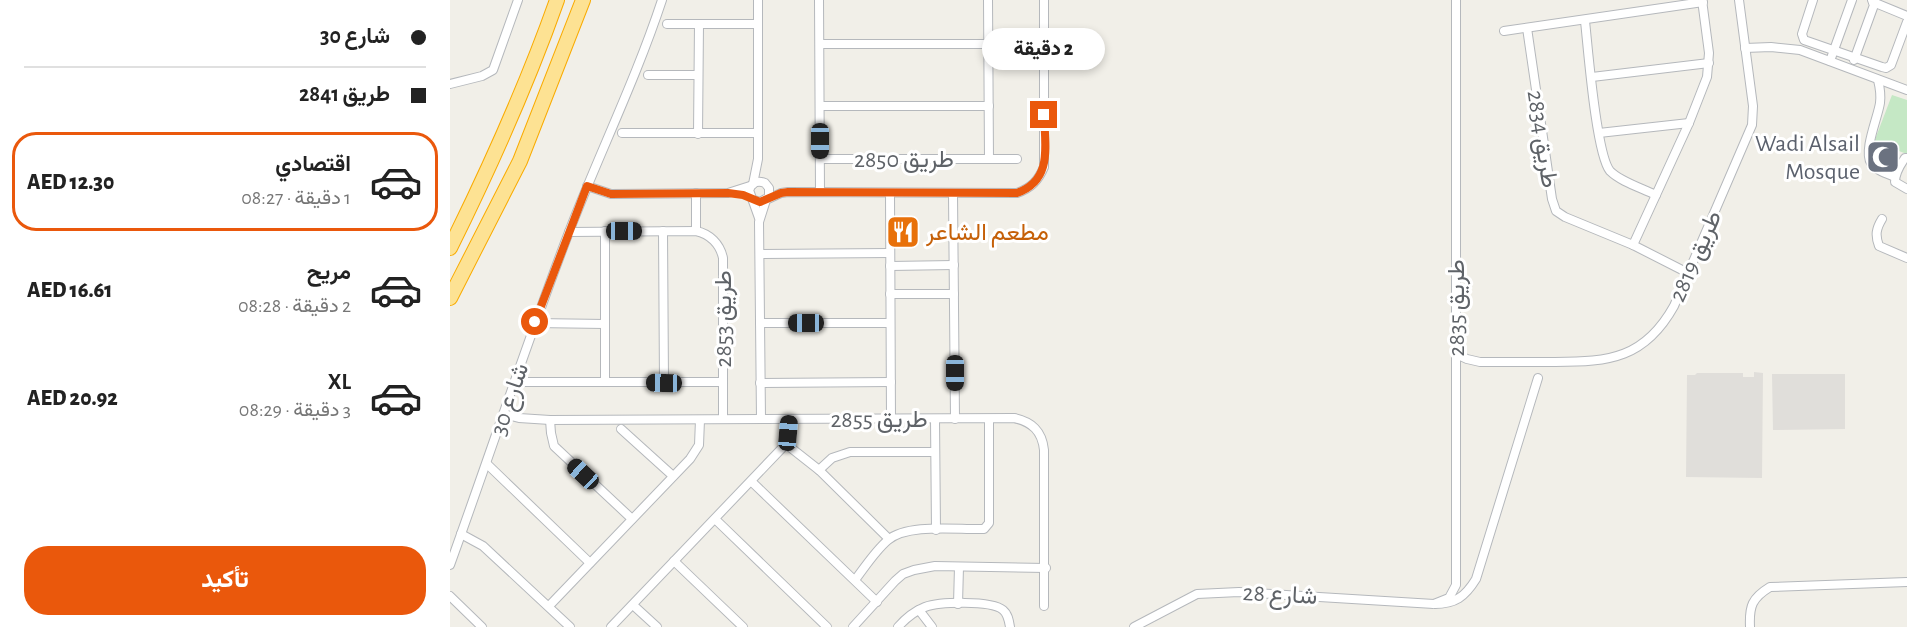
<!DOCTYPE html>
<html lang="ar">
<meta charset="utf-8">
<style>
body{margin:0;font-family:"Alegreya Sans",Vazirmatn,sans-serif;background:#f2f2f2;color:#222;direction:rtl;height:100vh;display:flex;flex-direction:column;font-size:22px;white-space:nowrap}
*{box-sizing:border-box;margin:0}
p{font-size:20px;color:#767676}
.icon{flex:none;width:33px;height:33px;fill:none;stroke:currentColor;stroke-width:2;stroke-linecap:round;stroke-linejoin:round}
.map{position:relative;flex:1;overflow:hidden;direction:ltr}
.panel{display:flex;flex-direction:column;background:#fff;width:450px}
.panel>*{flex:none}
.hud{display:grid;align-content:center;height:132px;padding:0 24px;background:#fff}
.end{position:absolute;width:27px;height:27px;margin:-14px;border:8px solid #ea580c;background:#fff;box-shadow:0 0 0 3px #fff}
.from{border-radius:50%}
.bubble{position:absolute;height:42px;border-radius:21px;background:#fff;box-shadow:0 3px 9px #0003;font-size:20px;font-weight:800;line-height:42px;text-align:center;direction:rtl}
.car{position:absolute;width:18px;height:36px;margin:-18px -9px;border-radius:8px;box-shadow:0 0 4px 2px #0007;background:linear-gradient(#222 24%,#8ab4d8 0 40%,#222 0 76%,#8ab4d8 0 86%,#222 0)}
.hud b{display:flex;align-items:center;gap:21px;height:57px;font-size:22px}
.hud b+b{border-top:2px solid #e0e0e0}
.hud i{width:15px;height:15px;background:#222}
ul{padding:0;list-style:none}
li{display:flex;align-items:center;gap:18px;height:99px;margin:0 12px 9px;padding:0 12px;border:3px solid transparent;border-radius:24px}
li div{flex:1}
li b{display:block;font-size:22px}
li em{font-style:normal;font-weight:800}
li.on{border-color:#ea580c}
li>.icon{width:54px;height:54px;stroke-width:1.5}
.cta{display:flex;gap:12px;margin-top:auto;padding:12px 24px}
.cta a{flex:1;height:69px;border-radius:24px;background:#ea580c;color:#fff;font-size:24px;font-weight:800;line-height:69px;text-align:center}
main{display:flex;flex:1;min-height:0}
.map>svg:first-child{display:block}
.industrial{fill:#e0deda}
.green{fill:#c5e8c5}
.lines{fill:none;stroke-linecap:round;stroke-linejoin:round}
.street-casing{stroke:#b5b8bc;stroke-width:10}
.highway-casing{stroke:#f9ab00;stroke-width:16}
.street{stroke:#fff;stroke-width:8}
.highway{stroke:#fde293;stroke-width:14}
.route{stroke:#ea580c;stroke-width:8}
.labels{text-anchor:middle;stroke-width:6;stroke-linejoin:round;paint-order:stroke}
.street-label{font-size:24px;fill:#5f6368;stroke:#fff}
.worship-label{font-size:24px;fill:#5b616d;stroke:#fff;text-anchor:end}
.food-label{font-size:24px;fill:#c56008;stroke:#fff;text-anchor:start}
</style>
<main>
<div class="map">
<svg width="1457" height="627" viewBox="0 0 1457 627">
<rect width="100%" height="100%" fill="#f1efe8"/>
<g class="industrial">
<polygon points="1304,372 1313,373 1312,478 1236,477 1237,375 1245,375 1247,373 1293,373 1293,377 1304,377"/>
<polygon points="1322,374 1395,374 1395,429 1323,430"/>
</g>
<polygon class="green" points="1442,95 1457,100 1457,154 1424,142"/>
<g class="lines">
<g class="street-casing">
<g id="street">
<polyline points="369,0 370,192"/>
<polyline points="538,0 539,159"/>
<polyline points="1363,0 1352,34 1354,40 1432,67 1436,68 1441,65 1457,22"/>
<polyline points="1423,2 1457,16"/>
<path d="M1135 21C1138 48 1146 154 1160 171 1171 182 1192 188 1206 195"/>
<polyline points="217,24 308,24"/>
<polyline points="1077,28 1102,199 1106,211 1115,217 1183,245 1238,273"/>
<polyline points="1054,31 1253,2"/>
<polyline points="370,44 539,44"/>
<polyline points="1295,48 1321,47 1350,50 1457,90"/>
<polyline points="1404,60 1424,5 1422,0"/>
<polyline points="1380,61 1402,0"/>
<polyline points="198,75 248,75"/>
<polyline points="1142,77 1259,63"/>
<path d="M1428 80C1430 88 1431 95 1430 103 1428 117 1413 151 1421 163 1425 170 1438 174 1445 177"/>
<polyline points="0,84 32,76 43,70 68,0"/>
<polyline points="370,106 539,106"/>
<polyline points="172,133 308,133"/>
<polyline points="1149,133 1239,123"/>
<polyline points="248,134 249,24"/>
<path d="M1457 158H1455C1450 165 1445 174 1445 182L1457 189"/>
<polyline points="370,159 567,159"/>
<polyline points="303,184 308,159 308,0"/>
<polyline points="137,186 161,194 278,193 300,186"/>
<polyline points="246,193 246,231"/>
<polyline points="440,193 441,420"/>
<polyline points="503,193 505,419"/>
<path d="M304 200 310 202 319 197V188L315 183C308 180 302 182 299 190L309 218"/>
<path d="M1432 219C1426 229 1425 235 1429 246L1457 258"/>
<polyline points="213,231 214,383"/>
<path d="M119 232 246 231C260 234 270 244 273 258V419"/>
<polyline points="1183,245 1239,123 1257,77 1259,53 1252,0"/>
<polyline points="310,254 440,253"/>
<polyline points="440,266 504,265"/>
<polyline points="440,294 504,294"/>
<polyline points="85,323 155,324"/>
<polyline points="310,323 440,323"/>
<path d="M1006 354 1017 359 1030 362C1055 362 1080 362 1105 362 1160 362 1195 358 1224 306L1302 125 1303 106 1289 0"/>
<polyline points="65,382 273,382"/>
<polyline points="155,382 155,231"/>
<polyline points="310,383 441,382"/>
<path d="M54 414 69 418 100 420 564 418C582 422 592 431 594 450V606"/>
<path d="M311 419 309 222 316 200 331 193 338 192 567 193C581 188 588 181 594 167V0"/>
<polyline points="485,419 486,530"/>
<polyline points="100,420 101,433 104,446 182,519"/>
<polyline points="171,429 223,476"/>
<polyline points="336,444 369,470 439,539"/>
<polyline points="37,464 140,563"/>
<polyline points="369,470 382,458 400,452 485,452"/>
<polyline points="302,482 427,602"/>
<polyline points="265,519 377,627"/>
<polyline points="11,534 33,546 120,627"/>
<polyline points="224,561 293,627"/>
<path d="M0 565C40 454 77 342 119 232 149 154 186 79 212 0"/>
<path d="M405 580C415 567 425 551 438 540 458 523 508 530 534 529L539 523V419"/>
<polyline points="0,596 32,627"/>
<polyline points="508,604 509,567"/>
<polyline points="984,604 999,598 1006,585 1006,0"/>
<polyline points="183,605 207,627"/>
<polyline points="99,606 240,459 249,445 250,420"/>
<polyline points="469,610 482,627"/>
<polyline points="161,627 336,444 339,419"/>
<polyline points="403,627 445,581 453,574 464,570 485,566 596,568"/>
<path d="M448 627C455 619 465 611 475 607 489 602 541 600 553 610 558 614 559 621 560 627"/>
<path d="M684 627 747 594 789 592 984 604C1005 604 1015 597 1026 579L1088 378"/>
<path d="M1300 627C1299 606 1302 598 1320 587L1457 582"/>
</g>
</g>
<g class="highway-casing">
<g id="highway">
<path d="M0 248C40 167 77 85 107 0"/>
<polyline points="0,298 70,161 133,0"/>
</g>
</g>
<use href="#street" class="street"/>
<use href="#highway" class="highway"/>
</g>
<g class="lines">
<path class="route" d="M85 322 137 186 161 194 278 193 293 195 310 202 331 193 338 192 567 193C603 180 595 146 594 115"/>
</g>
<defs>
<g id="mosque-square" transform="scale(1.725)"><rect x="-9" y="-9" width="18" height="18" rx="4" fill="#6b7280" stroke="#fff"/><path d="M3.5-4.9A6 6 0 1 0 3.5 4.9A5 5 0 1 1 3.5-4.9Z" fill="#fff"/></g>
<g id="restaurant-square" transform="scale(1.725)"><rect x="-9" y="-9" width="18" height="18" rx="4" fill="#e8710a" stroke="#fff"/><path d="M-5-6h1v4h1v-4h1v4h1v-4h1v5L-1.5 .5V6h-2V.5L-5-1ZM5-6V6H3V1.5H1.5Q1.5-4 5-6Z" fill="#fff"/></g>
</defs>
<g fill-rule="evenodd">
<use href="#mosque-square" x="1433" y="157"/>
<use href="#restaurant-square" x="453" y="232"/>
</g>
<g class="labels">
<g class="street-label">
<text transform="translate(1093 139) rotate(81)" y="8">طريق 2834</text>
<text x="454" y="167">طريق 2850</text>
<text transform="translate(1245 256) rotate(-66)" y="8">طريق 2819</text>
<text transform="translate(1006 308) rotate(-90)" y="8">طريق 2835</text>
<text transform="translate(273 319) rotate(-90)" y="8">طريق 2853</text>
<text transform="translate(59 399) rotate(-71)" y="8">شارع 30</text>
<text x="429" y="427">طريق 2855</text>
<text transform="translate(830 594) rotate(3)" y="8">شارع 28</text>
</g>
<g class="worship-label">
<text x="1410" y="151">Wadi Alsail<tspan x="1410" dy="28">Mosque</tspan></text>
</g>
<g class="food-label">
<text x="476" y="240">مطعم الشاعر</text>
</g>
</g>
</svg>
<i class="end from" style="left:85px;top:322px"></i>
<i class="end" style="left:594px;top:115px"></i>
<div class="bubble" style="left:532px;top:28px;width:123px">2 دقيقة</div>
<i class="car" style="left:370px;top:141px;rotate:180deg"></i>
<i class="car" style="left:174px;top:231px;rotate:90deg"></i>
<i class="car" style="left:356px;top:323px;rotate:270deg"></i>
<i class="car" style="left:505px;top:373px;rotate:180deg"></i>
<i class="car" style="left:214px;top:383px;rotate:271deg"></i>
<i class="car" style="left:338px;top:433px;rotate:5deg"></i>
<i class="car" style="left:133px;top:474px;rotate:313deg"></i>
</div>
<section class="panel">
<div class="hud">
<b><i class="from"></i>شارع 30</b>
<b><i></i>طريق 2841</b>
</div>
<ul>
<li class="on"><svg class="icon" aria-label="car" viewBox="0 0 24 24"><path d="M5 17H2v-5l4-1 3-4h7l3 4 3 1v5h-3M9 17h6M6 11h13"/><circle cx="7" cy="17" r="2"/><circle cx="17" cy="17" r="2"/></svg><div><b>اقتصادي</b><p>1 دقيقة · 08:27</p></div><em>AED 12.30</em></li>
<li><svg class="icon" aria-label="car" viewBox="0 0 24 24"><path d="M5 17H2v-5l4-1 3-4h7l3 4 3 1v5h-3M9 17h6M6 11h13"/><circle cx="7" cy="17" r="2"/><circle cx="17" cy="17" r="2"/></svg><div><b>مريح</b><p>2 دقيقة · 08:28</p></div><em>AED 16.61</em></li>
<li><svg class="icon" aria-label="car" viewBox="0 0 24 24"><path d="M5 17H2v-5l4-1 3-4h7l3 4 3 1v5h-3M9 17h6M6 11h13"/><circle cx="7" cy="17" r="2"/><circle cx="17" cy="17" r="2"/></svg><div><b>XL</b><p>3 دقيقة · 08:29</p></div><em>AED 20.92</em></li>
</ul>
<div class="cta"><a>تأكيد</a></div>
</section>
</main>
